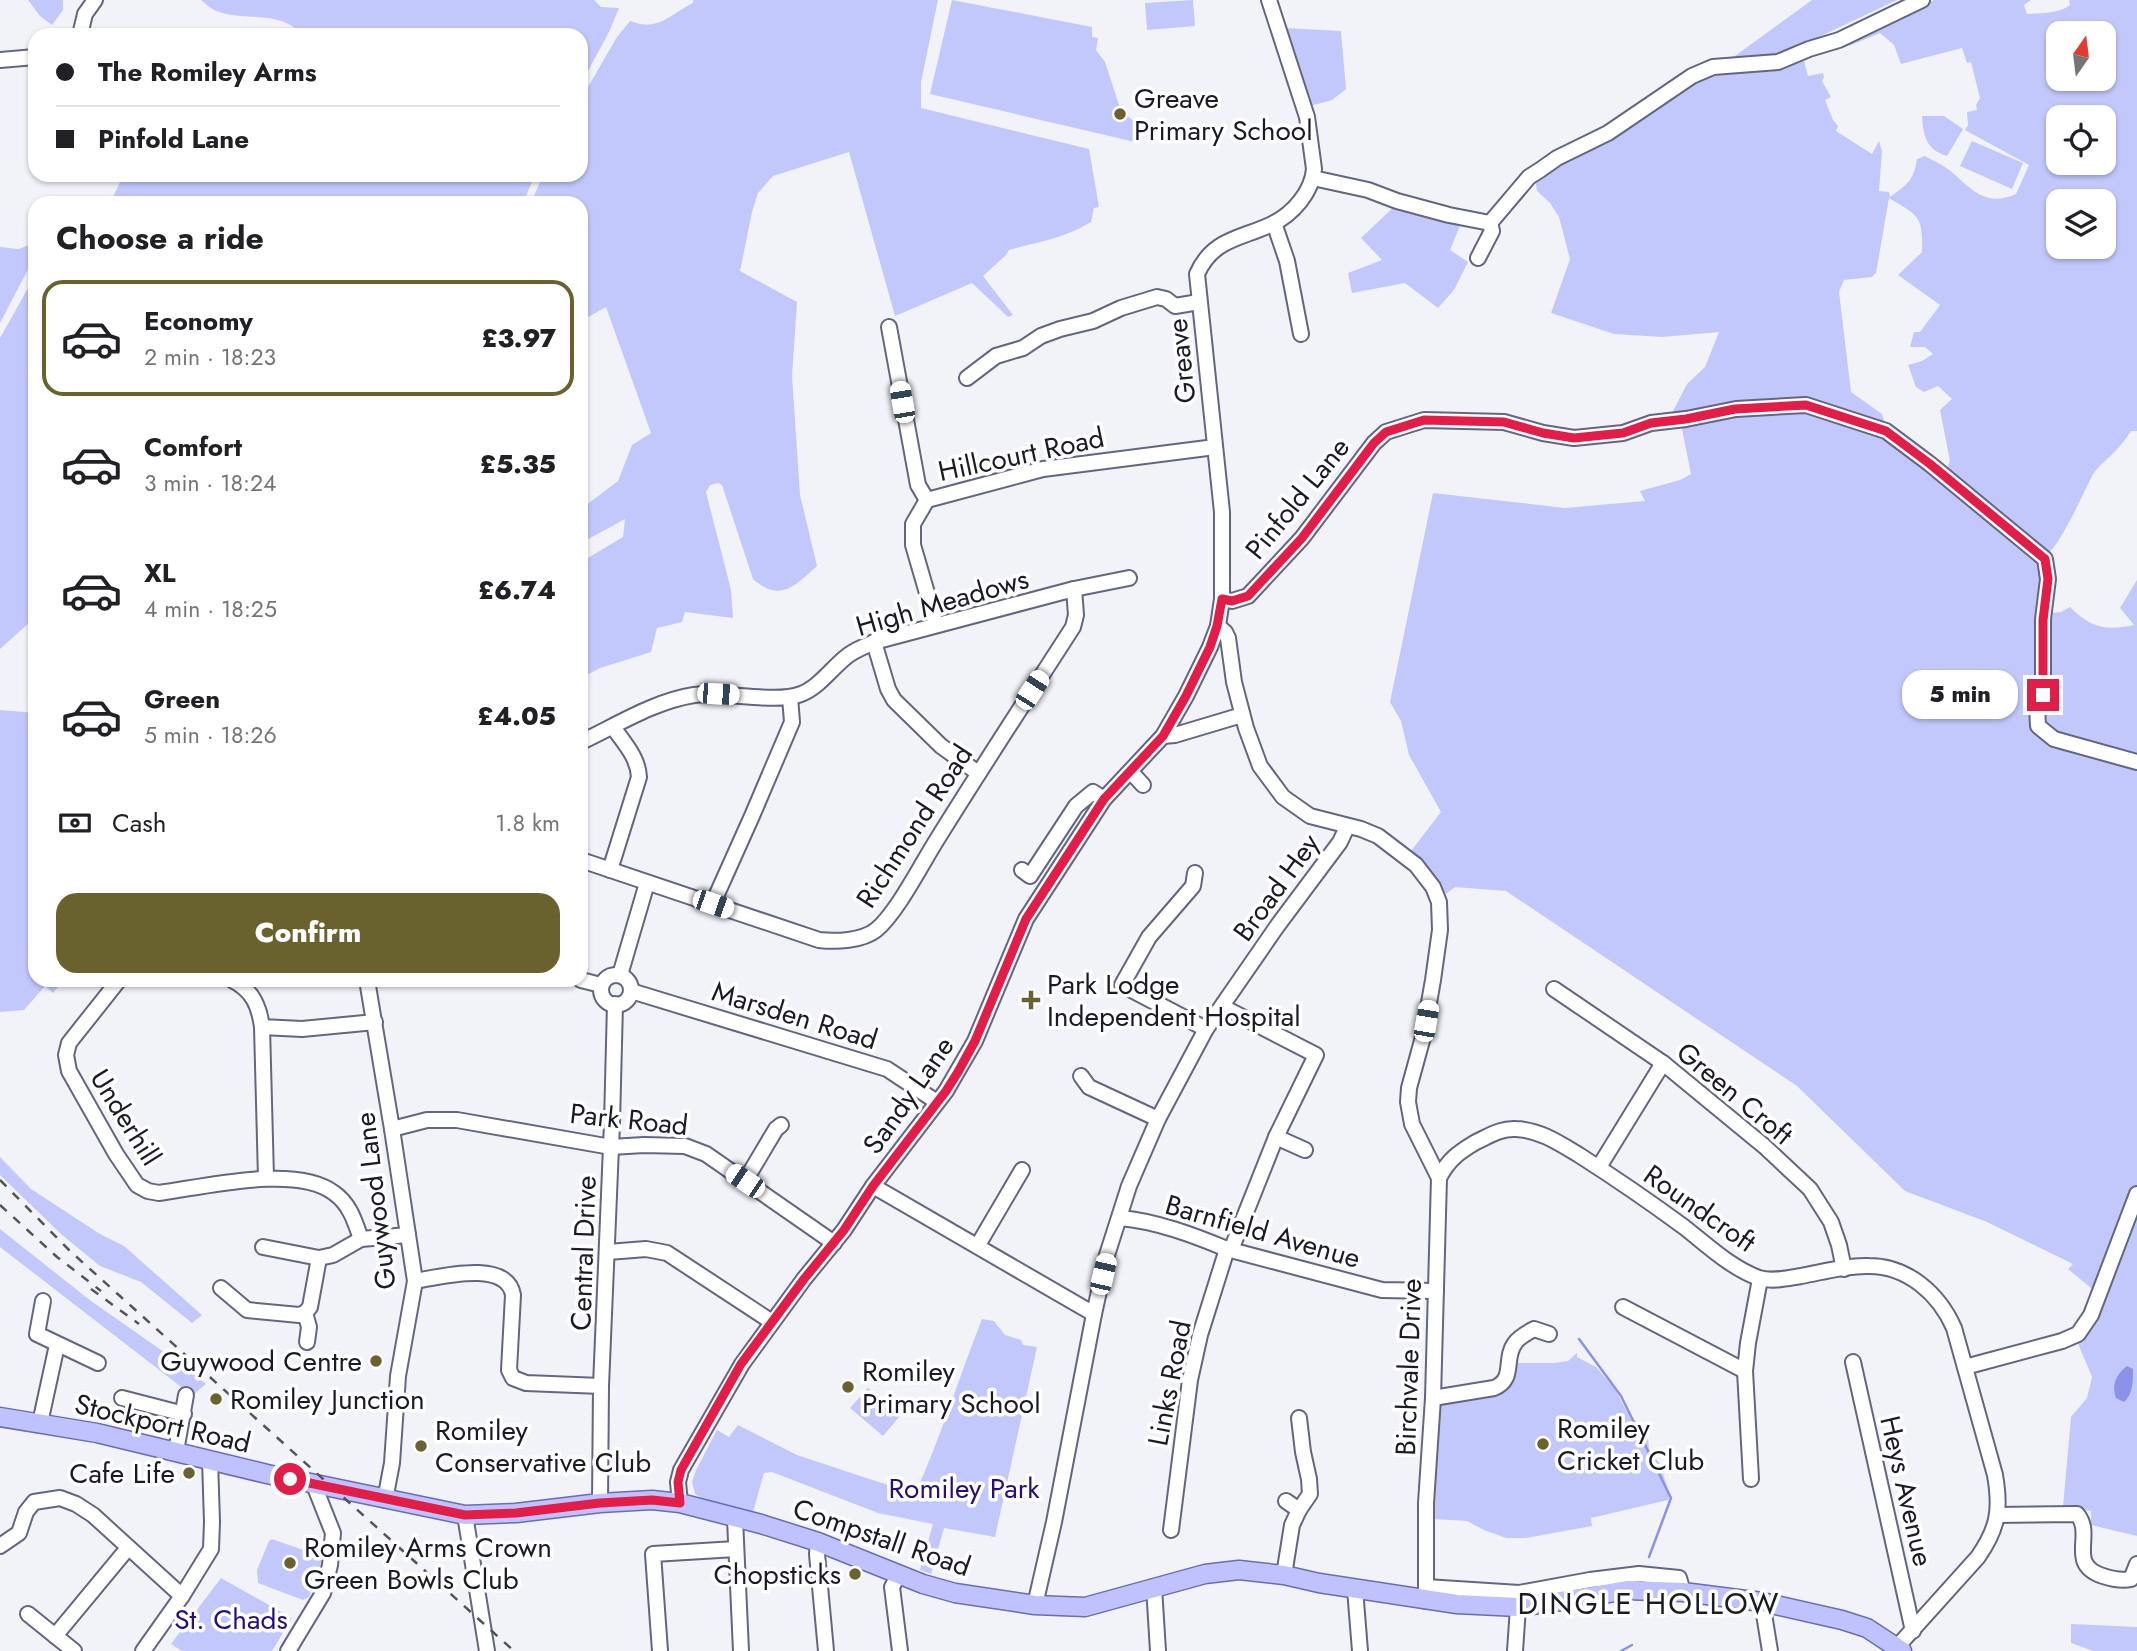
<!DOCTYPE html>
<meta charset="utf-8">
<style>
body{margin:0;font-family:Jost,sans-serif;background:#f6f6f6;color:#202124;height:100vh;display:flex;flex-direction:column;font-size:26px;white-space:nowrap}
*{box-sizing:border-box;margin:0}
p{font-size:23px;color:#757577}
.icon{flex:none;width:38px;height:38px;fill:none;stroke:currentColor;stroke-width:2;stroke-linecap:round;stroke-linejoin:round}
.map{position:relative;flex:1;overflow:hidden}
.side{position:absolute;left:28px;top:196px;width:560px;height:791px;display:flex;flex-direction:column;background:#fff;border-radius:21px;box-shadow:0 2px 5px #0004}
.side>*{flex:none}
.top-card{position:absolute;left:28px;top:28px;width:560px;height:154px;border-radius:21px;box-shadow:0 2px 5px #0004;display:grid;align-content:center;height:154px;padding:0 28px;background:#fff}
.needle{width:46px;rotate:14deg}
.controls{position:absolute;left:2046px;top:21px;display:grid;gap:14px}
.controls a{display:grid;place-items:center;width:70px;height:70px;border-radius:14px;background:#fff;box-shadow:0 2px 5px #0004;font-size:35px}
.end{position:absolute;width:32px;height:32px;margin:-16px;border:9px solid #e11d48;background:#fff;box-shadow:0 0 0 4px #fff}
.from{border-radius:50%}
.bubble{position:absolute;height:49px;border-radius:21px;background:#fff;box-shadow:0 2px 5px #0004;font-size:23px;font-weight:800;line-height:49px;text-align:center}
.car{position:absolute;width:21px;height:42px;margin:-21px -10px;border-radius:9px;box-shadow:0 0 5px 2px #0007;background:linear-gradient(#fff 24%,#345 0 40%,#fff 0 76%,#345 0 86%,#fff 0)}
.top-card b{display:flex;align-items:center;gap:24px;height:66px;font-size:26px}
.top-card b+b{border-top:2px solid #e0e0e0}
.top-card i{width:18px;height:18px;background:#202124}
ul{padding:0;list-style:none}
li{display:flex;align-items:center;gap:21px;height:116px;margin:0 14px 10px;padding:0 14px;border:4px solid transparent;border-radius:21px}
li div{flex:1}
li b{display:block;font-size:26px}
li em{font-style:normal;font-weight:800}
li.current{border-color:#6a622e}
li>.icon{width:63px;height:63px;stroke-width:1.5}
h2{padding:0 28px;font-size:32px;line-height:84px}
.pay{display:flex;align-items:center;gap:18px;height:77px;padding:0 28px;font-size:26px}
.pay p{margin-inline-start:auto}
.cta{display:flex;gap:14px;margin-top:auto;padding:14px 28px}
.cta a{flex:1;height:80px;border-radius:21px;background:#6a622e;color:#fff;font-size:28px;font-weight:800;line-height:80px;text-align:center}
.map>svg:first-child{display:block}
.green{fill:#c2c8fc;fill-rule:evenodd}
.water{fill:#8c91e9}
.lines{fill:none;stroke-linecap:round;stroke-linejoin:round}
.stream{stroke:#8c91e9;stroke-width:2.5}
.minor-casing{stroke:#636681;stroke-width:18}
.major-casing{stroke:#696db2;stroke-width:21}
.minor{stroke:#fff;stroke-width:14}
.major{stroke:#bfc2fe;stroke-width:18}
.rail{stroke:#52535d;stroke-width:2.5;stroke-dasharray:9 9;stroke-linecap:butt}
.route{stroke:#e11d48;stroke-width:9}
.poi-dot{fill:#6a622e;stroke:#fff;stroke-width:2.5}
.labels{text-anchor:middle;stroke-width:7;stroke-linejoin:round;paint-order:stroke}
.poi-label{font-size:28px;fill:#1a1b26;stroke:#fff;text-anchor:start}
.street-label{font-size:28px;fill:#1a1b26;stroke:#fff}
.park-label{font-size:28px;fill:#261078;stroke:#fff}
.neighbourhood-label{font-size:30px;letter-spacing:2px;fill:#1a1b26;stroke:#fff}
</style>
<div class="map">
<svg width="2137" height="1651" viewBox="0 0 2137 1651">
<rect width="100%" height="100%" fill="#f2f3f9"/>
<g class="green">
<polygon points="28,0 63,0 63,10 52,25 40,16"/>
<path d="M201 0H594L601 7 619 8 609 32 581 84V35H302C279 8 243 23 214 10 210 8 205 3 201 0Z"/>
<path d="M693 0H938L921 82V108L1089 149 1099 207 1094 208 1091 222C1066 238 1037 242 1009 250L1006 255 983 276 1013 315 1008 317 972 283 895 316 849 152 773 176 758 193 752 212 740 271 797 302 792 376 800 495 817 566C795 586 780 603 753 579L722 485 718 483 710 485 706 492 731 590 733 618 685 612 682 622 657 628 651 652 600 668 581 678V562L623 537 625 519 581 543V509L618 481 632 445 651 433 606 307 581 321V203H531L543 175H581V99L617 37 630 21C658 32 669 15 693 3Z"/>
<polygon points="952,0 1092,27 1092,37 1098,38 1096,50 1105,62 1121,111 1139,125 1141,134 1138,141 1135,142 930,94"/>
<polygon points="1193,0 1195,26 1147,30 1145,3"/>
<polygon points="1812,0 1897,0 1783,54 1728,61"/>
<path d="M1934 0H2031L2024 5 2027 14C2041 13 2058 14 2070 5L2069 0H2137V431H2131C2127 437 2123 443 2118 448 2110 458 2098 465 2092 476 2084 492 2059 548 2046 555L1946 471 1950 461 1940 410 1952 399 1938 386 1924 392 1916 387 1908 365 1922 361 1933 354 1925 347H1910L1914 332H1920L1940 305 1898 275 1922 252C1923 216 1919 216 1889 198L1876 273 1872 277 1844 280 1839 292 1851 392 1882 414 1886 427 1805 398 1736 403 1671 415 1687 384 1705 367 1719 332 1662 337 1614 334 1551 313 1570 259 1559 217 1550 203 1537 191 1535 177 1672 93 1710 75 1771 71 1804 61 1808 76 1823 73 1824 77 1822 81 1831 97 1825 100 1833 120 1838 126 1836 131 1872 154 1879 141 1882 151 1879 191 1889 192 1890 197C1907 185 1914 180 1917 159L1925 156C1934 161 1945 166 1953 173 1973 191 1987 207 2016 194L2029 165 1965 130 1968 125 1967 112 1977 110 1976 105 1980 98 1971 62 1967 63 1962 48 1901 64 1894 45 1880 33 1849 46 1847 42ZM2058 33H2104V79H2058ZM2058 117H2104V163H2058ZM2058 201H2104V247H2058Z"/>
<polygon points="1284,28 1341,31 1346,89 1332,100 1310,106"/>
<path d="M1922 116H1944L1963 129 1947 156C1926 150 1923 135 1922 116Z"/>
<polygon points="1972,141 2023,163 2012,189 1960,166"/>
<polygon points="105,175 535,175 523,203 110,203 122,178 110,177"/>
<polygon points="1396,205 1462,221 1450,250 1468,262 1454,290 1438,308 1405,283 1352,293 1348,273 1382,260 1361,238"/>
<polygon points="35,242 35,256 0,323 0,247 19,249"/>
<polygon points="32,281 35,306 35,581 28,590 29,623 0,649 0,338"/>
<polygon points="1800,410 1888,437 2041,563 2035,613 2038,693 2033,726 2137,766 2137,1536 2091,1525 2091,1511 2063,1507 2071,1417 2087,1398 2092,1377 2076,1339 2097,1293 2068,1269 2073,1264 1987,1222 1905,1191 1797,1086 1506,891 1455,887 1446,894 1411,851 1441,812 1409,755 1401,721 1390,702 1433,493 1565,508 1645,501 1640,491 1680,480 1691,474 1681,424 1718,416"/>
<path d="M2137 580V756L2061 735C2054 731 2049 728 2046 720 2043 709 2048 703 2049 692 2051 666 2051 640 2050 613L2061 612 2070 607C2091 628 2105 631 2134 625L2120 608Z"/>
<polygon points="0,710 35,713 35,980 64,980 53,993 45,986 24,1010 0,1012"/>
<polygon points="0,1157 31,1189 100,1234 124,1246 202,1315 192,1323 141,1282 100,1266 61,1234 0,1175"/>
<polygon points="0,1229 91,1301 184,1366 206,1384 194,1394 180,1386 0,1247"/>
<path d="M982 1319 994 1321 1005 1335 1021 1340 1023 1345 1037 1347 995 1537 944 1528 931 1574 920 1570 933 1524 878 1513 772 1472 764 1473 753 1512 703 1499 695 1494 692 1482 696 1470 717 1430 729 1437 738 1425 797 1455 915 1494C941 1437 959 1377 982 1319Z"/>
<polygon points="1577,1353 1577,1357 1596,1367 1615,1389 1630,1418 1647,1428 1649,1449 1660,1464 1670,1496 1668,1500 1591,1518 1592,1526 1526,1538 1506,1538 1484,1530 1467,1521 1433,1519 1439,1401 1511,1382 1515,1376 1515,1363 1554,1363 1568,1361"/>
<polygon points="868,1388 900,1416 883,1436 850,1408"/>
<polygon points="272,1539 323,1557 309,1597 303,1600 258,1583 257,1570 269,1541"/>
<polygon points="221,1578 292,1618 272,1651 182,1651 171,1644"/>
<polygon points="2071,1624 2137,1627 2137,1651 2093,1651 2071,1643"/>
</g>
<path class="water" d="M2127 1366 2133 1369C2133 1381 2133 1394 2124 1402L2116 1398C2111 1386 2116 1374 2127 1366Z"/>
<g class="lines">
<g class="stream">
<polyline points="1579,1339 1621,1396 1671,1498 1649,1557"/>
<polyline points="1621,1651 1632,1645"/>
</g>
<g class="minor-casing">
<g id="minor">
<polyline points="80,35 85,14 95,0"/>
<polyline points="0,60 35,57"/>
<polyline points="1313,178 1368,190 1397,201 1449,215 1490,223"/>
<polyline points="1274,223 1287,261 1301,334"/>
<polyline points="1490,223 1529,177 1540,170 1557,158 1608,133 1692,76 1713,67 1778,62 1809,49 1839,40 1922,0"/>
<polyline points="1478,258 1492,231 1490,223"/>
<polyline points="889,327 918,485 927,500"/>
<polyline points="967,378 996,356 1023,348 1041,336 1060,329 1093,321 1121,308 1157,297 1166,299 1175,306 1199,302"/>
<polyline points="1222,599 1232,601 1248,596 1302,538 1374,443 1386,432 1424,420 1504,422 1543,433 1574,438 1623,433 1651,423 1686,419 1736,409 1806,405 1886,431 1930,464 2045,559 2048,579 2043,619 2043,695 2037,706 2038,726 2054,739 2137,762"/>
<polyline points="936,624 913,545 913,524 927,500 1043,469 1215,447"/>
<polyline points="1218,626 1225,632 1228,638 1234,682 1246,728 1260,766 1283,797 1310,816 1361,829 1378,836 1416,865 1433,887 1439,902 1440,930 1433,980 1423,1037 1409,1088 1408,1102 1412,1124 1439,1178 1433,1398 1426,1503 1426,1601"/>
<polyline points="874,642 888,689 894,700 941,746 978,773"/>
<polyline points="1163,736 1175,735 1242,715"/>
<path d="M581 742C617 725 655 701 694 695 725 691 775 704 801 694 818 688 831 669 846 657 854 650 864 647 874 642L1074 589 1129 578"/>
<polyline points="1131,772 1143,785"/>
<path d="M581 860 819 940C836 942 862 941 876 930 897 913 922 863 938 838 982 767 1028 697 1073 627L1076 615 1074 589"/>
<path d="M610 870 639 777C638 757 624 743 613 727"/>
<polyline points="1022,870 1030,876 1076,806 1093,792 1104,799"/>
<polyline points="1195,873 1193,886 1149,937 1122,985 1206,1029"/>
<polyline points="713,903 752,816 792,722 790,697"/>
<polyline points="620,975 647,883"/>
<circle cx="616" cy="990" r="15"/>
<path d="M119 980 69 1043 66 1055 69 1071 116 1154 137 1185 148 1191 159 1193C204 1187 297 1164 334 1193 350 1204 355 1222 361 1239"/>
<path d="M232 980C252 990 259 1005 262 1027L302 1029 375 1022"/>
<polyline points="367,980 392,1129 415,1281 398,1376 392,1463 385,1500"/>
<polyline points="581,980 601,985"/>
<polyline points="1554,989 1663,1063 1764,1146 1810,1189 1831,1222 1839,1245 1844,1269"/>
<polyline points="631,991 887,1069 937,1102"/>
<polyline points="1223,1007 1316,1055 1276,1137 1231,1250"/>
<polyline points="262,1027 266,1178"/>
<polyline points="1081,1076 1089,1087 1158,1119"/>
<polyline points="392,1129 427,1120 457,1120 611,1147 644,1145 685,1146 706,1154 834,1243"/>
<polyline points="1276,1137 1305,1150"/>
<polyline points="1599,1167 1663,1063"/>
<path d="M1439 1178C1448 1160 1459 1152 1476 1142 1489 1136 1501 1128 1516 1129 1540 1130 1559 1143 1579 1155 1615 1178 1650 1202 1684 1227 1707 1245 1731 1268 1759 1278 1772 1282 1788 1278 1801 1276 1823 1272 1847 1265 1869 1266 1908 1266 1939 1294 1954 1328L1995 1475C2001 1510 1998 1528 1978 1557L1897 1647"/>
<polyline points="745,1181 776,1129 781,1125"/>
<polyline points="873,1186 1094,1314"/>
<path d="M1120 1218C1156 1221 1193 1235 1227 1249L1382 1290 1436 1291"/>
<polyline points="978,1245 1022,1170"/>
<polyline points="263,1247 319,1258"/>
<polyline points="608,1252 646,1249 667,1253 772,1322"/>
<path d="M415 1281C440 1277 507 1259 513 1295L509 1370 513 1378 526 1383 601 1386"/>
<polyline points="221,1288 247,1310 299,1315 305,1313 310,1307 319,1258 333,1255 361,1239 408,1235"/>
<polyline points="43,1301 37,1334 98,1363"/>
<polyline points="1623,1307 1745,1371"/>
<polyline points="305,1313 309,1327 307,1342"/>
<polyline points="1853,1362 1913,1631"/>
<polyline points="1965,1367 2062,1341 2078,1334 2091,1315 2137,1194"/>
<polyline points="122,1398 184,1414"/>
<path d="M1433 1398 1494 1388C1516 1379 1503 1359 1515 1343 1519 1337 1527 1333 1534 1329L1549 1334"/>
<polyline points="1299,1418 1303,1452 1309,1479 1310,1494 1299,1510"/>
<polyline points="40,1423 57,1345"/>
<polyline points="176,1451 186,1395"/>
<polyline points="1751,1479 1745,1371 1748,1343 1760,1279"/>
<polyline points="600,1503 601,1386 612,1123 615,1004"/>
<path d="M680 1503 678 1482 681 1470 742 1364 804 1279 844 1230 873 1186 946 1091 975 1041 1026 919 1104 799 1163 736 1186 696 1210 647 1218 626 1222 599V512L1197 274C1213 238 1241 239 1272 224 1293 214 1312 192 1314 169L1307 117 1269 0"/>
<polyline points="465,1515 487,1651"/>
<path d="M1997 1515 2077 1514C2095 1535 2066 1564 2103 1576 2112 1579 2121 1581 2131 1579L2137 1564"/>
<polyline points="735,1519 741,1651"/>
<polyline points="1171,1530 1190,1380 1200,1335 1227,1249"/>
<polyline points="818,1542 817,1554 826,1651"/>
<polyline points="0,1546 19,1533 26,1512 34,1502 60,1498 76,1504 93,1515 182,1596"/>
<polyline points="1284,1575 1292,1525 1299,1510 1286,1501"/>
<polyline points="898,1576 892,1587 900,1651"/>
<polyline points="1154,1587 1158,1651"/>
<polyline points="1426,1587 1519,1593 1590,1580 1639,1574 1679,1578 1683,1592"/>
<polyline points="1355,1589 1360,1651"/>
<polyline points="1762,1602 1770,1651"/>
<polyline points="1035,1605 1054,1522 1094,1314 1107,1255 1129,1186 1158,1119 1206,1029 1278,925 1340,842 1347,827"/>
<polyline points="28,1614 74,1651"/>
<polyline points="55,1636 128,1548"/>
<polyline points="143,1651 182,1596 211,1549 212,1522 210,1460"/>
<polyline points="288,1651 323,1593 330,1565 333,1533 314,1485"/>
<polyline points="660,1651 653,1554 736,1549"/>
<polyline points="1515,1651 1518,1607"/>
</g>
</g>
<g class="major-casing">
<polyline id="major" points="0,1417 97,1433 267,1474 465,1515 516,1513 600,1503 652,1500 680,1503 761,1524 818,1542 923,1584 955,1593 1035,1605 1085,1607 1205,1574 1239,1570 1284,1575 1319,1583 1457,1604 1518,1607 1575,1599 1627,1590 1683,1592 1762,1602 1842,1620 1867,1628 1902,1651"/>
</g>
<use href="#minor" class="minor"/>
<use href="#major" class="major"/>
<g class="rail">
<polyline points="0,1180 70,1251 514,1651"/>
<polyline points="0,1205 57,1257 101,1291"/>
<polyline points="91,1289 139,1324"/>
</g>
</g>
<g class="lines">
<polyline class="route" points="290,1479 465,1515 516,1513 600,1503 652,1500 680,1503 678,1482 681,1470 741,1364 804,1279 844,1230 873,1186 946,1091 958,1072 975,1041 1026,919 1104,799 1163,736 1186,696 1210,647 1217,626 1222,599 1232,601 1248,596 1302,538 1374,443 1386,432 1424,420 1504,422 1543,433 1574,438 1623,433 1651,423 1686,419 1735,409 1806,405 1886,431 1930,464 2045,559 2048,579 2043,620 2043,695"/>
</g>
<g class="poi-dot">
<circle cx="1120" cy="114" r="7"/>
<path d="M1027.5 989.5h7v7h7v7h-7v7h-7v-7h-7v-7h7z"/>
<circle cx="376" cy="1361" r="7"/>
<circle cx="848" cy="1387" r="7"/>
<circle cx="216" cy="1399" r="7"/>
<circle cx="1543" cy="1444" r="7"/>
<circle cx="421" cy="1446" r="7"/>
<circle cx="189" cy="1473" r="7"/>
<circle cx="290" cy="1563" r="7"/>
<circle cx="855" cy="1574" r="7"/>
</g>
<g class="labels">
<g class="poi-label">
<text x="1134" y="108">Greave<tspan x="1134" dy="32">Primary School</tspan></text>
<text x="1047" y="994">Park Lodge<tspan x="1047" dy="32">Independent Hospital</tspan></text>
<text x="362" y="1371" text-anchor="end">Guywood Centre</text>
<text x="862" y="1381">Romiley<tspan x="862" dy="32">Primary School</tspan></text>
<text x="230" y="1409">Romiley Junction</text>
<text x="1557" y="1438">Romiley<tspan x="1557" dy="32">Cricket Club</tspan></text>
<text x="435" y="1440">Romiley<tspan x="435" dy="32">Conservative Club</tspan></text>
<text x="175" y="1483" text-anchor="end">Cafe Life</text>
<text x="304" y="1557">Romiley Arms Crown<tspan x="304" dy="32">Green Bowls Club</tspan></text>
<text x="841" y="1584" text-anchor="end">Chopsticks</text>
</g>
<g class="street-label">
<text transform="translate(1181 361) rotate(-96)" y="10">Greave</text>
<text transform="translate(1021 454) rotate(-12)" y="10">Hillcourt Road</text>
<text transform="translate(1297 498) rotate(-51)" y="10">Pinfold Lane</text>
<text transform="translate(942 602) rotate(-16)" y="10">High Meadows</text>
<text transform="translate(914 826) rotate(-57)" y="10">Richmond Road</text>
<text transform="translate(1276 887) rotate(-54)" y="10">Broad Hey</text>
<text transform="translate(795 1015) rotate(17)" y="10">Marsden Road</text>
<text transform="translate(1735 1093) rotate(40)" y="10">Green Croft</text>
<text transform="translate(908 1095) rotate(-55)" y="10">Sandy Lane</text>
<text transform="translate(126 1117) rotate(58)" y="10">Underhill</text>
<text transform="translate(629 1119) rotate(6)" y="10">Park Road</text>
<text transform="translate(375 1201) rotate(-97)" y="10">Guywood Lane</text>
<text transform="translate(1700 1208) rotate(35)" y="10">Roundcroft</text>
<text transform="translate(1263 1231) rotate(16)" y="10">Barnfield Avenue</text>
<text transform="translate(583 1253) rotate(-88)" y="10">Central Drive</text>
<text transform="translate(1408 1367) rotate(-88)" y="10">Birchvale Drive</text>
<text transform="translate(1169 1383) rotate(-79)" y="10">Links Road</text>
<text transform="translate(163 1423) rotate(13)" y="10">Stockport Road</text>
<text transform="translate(1907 1491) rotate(77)" y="10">Heys Avenue</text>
<text transform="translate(882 1537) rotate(19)" y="10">Compstall Road</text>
</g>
<g class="park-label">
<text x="964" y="1498">Romiley Park</text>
<text x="231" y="1629">St. Chads</text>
</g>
<g class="neighbourhood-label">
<text x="1649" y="1614">DINGLE HOLLOW</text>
</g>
</g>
</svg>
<div class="controls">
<a><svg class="needle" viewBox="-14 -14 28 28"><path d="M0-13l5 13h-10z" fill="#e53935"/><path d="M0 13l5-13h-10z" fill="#757577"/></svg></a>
<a><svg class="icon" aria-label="locate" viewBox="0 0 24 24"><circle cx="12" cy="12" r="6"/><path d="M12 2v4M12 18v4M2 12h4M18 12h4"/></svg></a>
<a><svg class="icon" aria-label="layers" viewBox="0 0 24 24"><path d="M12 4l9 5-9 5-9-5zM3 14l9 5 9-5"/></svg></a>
</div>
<i class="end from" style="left:290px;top:1479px"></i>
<i class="end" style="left:2043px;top:695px"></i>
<div class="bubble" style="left:1902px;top:670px;width:116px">5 min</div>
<i class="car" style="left:902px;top:402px;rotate:350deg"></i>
<i class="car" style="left:1032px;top:690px;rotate:33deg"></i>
<i class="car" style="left:718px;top:694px;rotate:93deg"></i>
<i class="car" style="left:713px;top:904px;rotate:109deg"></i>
<i class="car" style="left:1426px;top:1021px;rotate:10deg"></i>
<i class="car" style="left:745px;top:1181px;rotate:304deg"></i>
<i class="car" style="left:1103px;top:1274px;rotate:13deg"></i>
<div class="top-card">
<b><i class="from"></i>The Romiley Arms</b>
<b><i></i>Pinfold Lane</b>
</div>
<section class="side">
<h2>Choose a ride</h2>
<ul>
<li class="current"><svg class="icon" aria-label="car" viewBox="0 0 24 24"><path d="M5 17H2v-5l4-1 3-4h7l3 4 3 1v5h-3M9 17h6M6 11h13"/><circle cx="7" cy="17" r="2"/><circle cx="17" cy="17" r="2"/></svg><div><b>Economy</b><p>2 min · 18:23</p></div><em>£3.97</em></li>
<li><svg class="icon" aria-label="car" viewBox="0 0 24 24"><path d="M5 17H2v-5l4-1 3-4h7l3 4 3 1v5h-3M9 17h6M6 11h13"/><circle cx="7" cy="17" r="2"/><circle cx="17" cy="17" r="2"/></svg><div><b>Comfort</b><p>3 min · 18:24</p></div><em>£5.35</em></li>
<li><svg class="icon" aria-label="car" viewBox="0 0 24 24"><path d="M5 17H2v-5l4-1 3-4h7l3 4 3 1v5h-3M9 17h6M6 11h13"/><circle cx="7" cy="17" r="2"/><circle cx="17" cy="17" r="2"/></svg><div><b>XL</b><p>4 min · 18:25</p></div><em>£6.74</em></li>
<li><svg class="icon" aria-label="car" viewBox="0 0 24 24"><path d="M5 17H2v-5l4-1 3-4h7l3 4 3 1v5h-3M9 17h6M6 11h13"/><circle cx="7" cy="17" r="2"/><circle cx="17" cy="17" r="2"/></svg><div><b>Green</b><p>5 min · 18:26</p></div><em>£4.05</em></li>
</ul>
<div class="pay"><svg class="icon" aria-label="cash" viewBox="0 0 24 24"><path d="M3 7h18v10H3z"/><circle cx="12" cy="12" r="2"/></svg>Cash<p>1.8 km</p></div>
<div class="cta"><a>Confirm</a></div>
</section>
</div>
